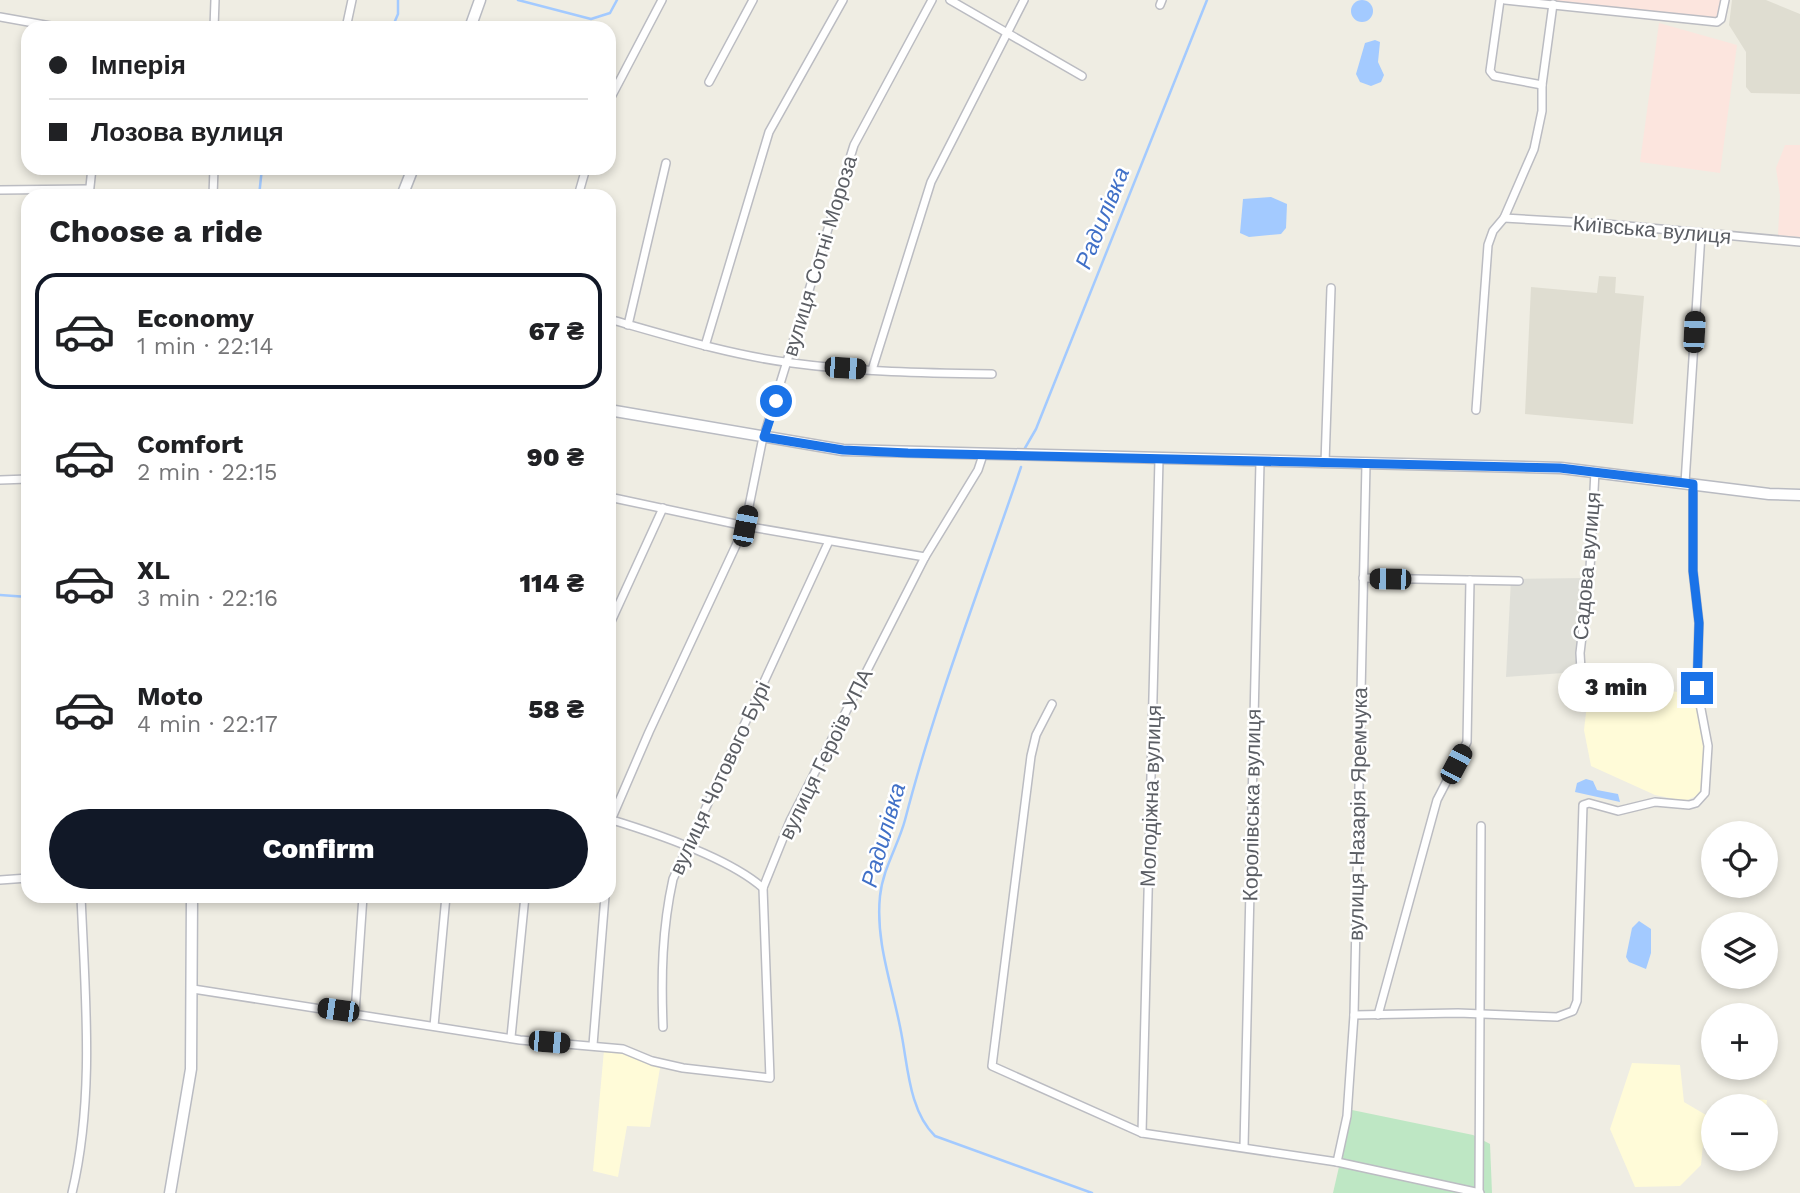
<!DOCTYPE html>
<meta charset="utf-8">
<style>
body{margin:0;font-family:"Work Sans",sans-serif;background:#f2f2f2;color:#202124;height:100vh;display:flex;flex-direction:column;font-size:26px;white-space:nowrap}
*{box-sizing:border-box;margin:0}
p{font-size:23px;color:#757577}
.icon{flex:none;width:38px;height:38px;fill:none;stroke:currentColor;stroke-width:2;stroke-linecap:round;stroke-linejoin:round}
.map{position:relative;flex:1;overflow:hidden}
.panel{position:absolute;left:21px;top:189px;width:595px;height:714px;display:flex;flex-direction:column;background:#fff;border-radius:21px;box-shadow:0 4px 10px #0003}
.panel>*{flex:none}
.hud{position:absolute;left:21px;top:21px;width:595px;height:154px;border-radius:21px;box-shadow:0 4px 10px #0003;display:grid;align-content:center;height:154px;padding:0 28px;background:#fff}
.fabs{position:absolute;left:1701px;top:821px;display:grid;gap:14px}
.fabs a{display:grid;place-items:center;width:77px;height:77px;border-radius:50%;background:#fff;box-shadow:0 4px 10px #0003;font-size:35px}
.end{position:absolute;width:32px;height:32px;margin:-16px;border:9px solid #1a73e8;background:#fff;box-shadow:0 0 0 4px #fff}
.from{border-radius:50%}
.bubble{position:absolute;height:49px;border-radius:24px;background:#fff;box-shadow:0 4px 10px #0003;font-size:23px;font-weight:800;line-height:49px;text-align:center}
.car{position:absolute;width:21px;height:42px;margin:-21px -10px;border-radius:9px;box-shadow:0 0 5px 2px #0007;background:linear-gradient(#222 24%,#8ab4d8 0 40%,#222 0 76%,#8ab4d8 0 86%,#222 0)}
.hud b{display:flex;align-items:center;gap:24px;height:66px;font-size:26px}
.hud b+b{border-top:2px solid #e0e0e0}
.hud i{width:18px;height:18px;background:#202124}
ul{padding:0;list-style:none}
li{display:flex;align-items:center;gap:21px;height:116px;margin:0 14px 10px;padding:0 14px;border:4px solid transparent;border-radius:21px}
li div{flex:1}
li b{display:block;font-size:26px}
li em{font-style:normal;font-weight:800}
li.active{border-color:#111827}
li>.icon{width:63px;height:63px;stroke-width:1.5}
h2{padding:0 28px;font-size:32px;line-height:84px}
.button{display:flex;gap:14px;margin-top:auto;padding:14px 28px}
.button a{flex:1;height:80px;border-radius:42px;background:#111827;color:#fff;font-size:28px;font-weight:800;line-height:80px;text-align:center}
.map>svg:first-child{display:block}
.commercial{fill:#fffbd8}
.industrial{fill:#dfdfd8}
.education{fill:#dfddd1}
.medical{fill:#fce5de}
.green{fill:#bee7c4}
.water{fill:#a3caff}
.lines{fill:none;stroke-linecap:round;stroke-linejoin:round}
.stream{stroke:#a3caff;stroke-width:2.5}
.street-casing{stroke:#bbbcc2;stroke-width:10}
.secondary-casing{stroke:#b9bbc2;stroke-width:13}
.street{stroke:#fff;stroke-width:7}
.secondary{stroke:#fff;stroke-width:10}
.route{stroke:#1a73e8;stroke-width:9}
.labels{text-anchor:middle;stroke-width:5;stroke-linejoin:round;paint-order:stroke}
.street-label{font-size:21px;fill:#5b5e64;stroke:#fff}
.water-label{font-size:23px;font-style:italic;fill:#4070c7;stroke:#fff}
</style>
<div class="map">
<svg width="1800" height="1193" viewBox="0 0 1800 1193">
<rect width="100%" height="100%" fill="#efede3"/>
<g class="commercial">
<polygon points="1590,679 1691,694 1708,728 1710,790 1685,801 1655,795 1591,766 1584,730"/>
<polygon points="604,1050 626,1053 660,1068 650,1127 627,1126 618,1177 593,1171"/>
<polygon points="1632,1063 1680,1065 1684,1102 1706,1115 1713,1109 1713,1134 1704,1134 1701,1165 1680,1186 1635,1187 1610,1129"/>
<polygon points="1728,1097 1767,1100 1766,1107 1717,1106"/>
</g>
<polygon class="industrial" points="1586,578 1578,672 1506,677 1511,579"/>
<g class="education">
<polygon points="1732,0 1766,0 1800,14 1800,94 1751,93 1746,87 1746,52 1729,25"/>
<polygon points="1599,276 1616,277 1615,293 1644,296 1633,424 1525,414 1531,287 1597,293"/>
</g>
<g class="medical">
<polygon points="1532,0 1721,0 1719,19"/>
<polygon points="1659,23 1737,45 1720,173 1640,162"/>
<polygon points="1785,145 1800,145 1800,237 1778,235 1780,196 1776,168"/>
</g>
<polygon class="green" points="1352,1110 1473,1135 1490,1144 1492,1193 1333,1193"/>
<g class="water">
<circle cx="1362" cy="11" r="11"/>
<polygon points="1375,40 1380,42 1378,62 1384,75 1381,82 1371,86 1360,82 1356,74 1365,43"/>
<polygon points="1271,197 1287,204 1286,228 1281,234 1249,237 1240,233 1243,199"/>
<polygon points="1586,779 1593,781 1597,790 1618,794 1620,802 1575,792 1577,783"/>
<polygon points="1639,921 1651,929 1651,953 1646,969 1629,962 1626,957 1632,928"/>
</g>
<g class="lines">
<g class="stream">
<polyline points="518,0 591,19 610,13 617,0"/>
<polyline points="392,28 398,14 398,0"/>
<polyline points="259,196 262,168"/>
<polyline points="1025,448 1036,429 1207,0"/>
<path d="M1021 467C981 585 936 700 905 820 898 846 883 868 880 896 875 944 894 990 902 1037 908 1069 910 1112 935 1136L1092 1193"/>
<polyline points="0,595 28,597"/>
</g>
<g class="street-casing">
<g id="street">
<polyline points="950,0 1082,76"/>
<polyline points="1505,0 1717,22 1721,19 1725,0"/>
<polyline points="1160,5 1162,0"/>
<polyline points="0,17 62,28"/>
<polyline points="214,28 215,0"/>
<polyline points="346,28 352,0"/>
<polyline points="709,82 753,0"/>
<polyline points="1542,85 1553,4"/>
<polyline points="609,101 662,0"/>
<polyline points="0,190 89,189"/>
<polyline points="89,196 92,168"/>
<polyline points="213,196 214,168"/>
<polyline points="578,196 586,168"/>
<polyline points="1504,218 1606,224 1800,242"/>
<path d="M609 319C669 336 730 355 792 363 858 372 925 373 992 374"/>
<polyline points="628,325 666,163"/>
<polyline points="705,346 769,132 843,0"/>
<polyline points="872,370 931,182 1024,0"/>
<polyline points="1476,410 1488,245 1493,231 1504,218 1534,149 1542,111 1542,85 1494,76 1490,71 1500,0"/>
<polyline points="1325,463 1331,288"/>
<polyline points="0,480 28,479"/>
<polyline points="1685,483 1701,234"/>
<polyline points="609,497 745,526 925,557"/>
<polyline points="1363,578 1519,581"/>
<polyline points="609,626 663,508"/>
<polyline points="1052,704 1036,735 1031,756 992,1066 1142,1133 1337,1162 1480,1193"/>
<polyline points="1583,704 1580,653 1590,569 1595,471"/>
<path d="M609 819C655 833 728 857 763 888"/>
<polyline points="609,849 611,820 649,732 745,526 762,442 854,145 932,0"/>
<polyline points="0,880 28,878"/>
<polyline points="193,989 520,1040 623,1049 652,1061 683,1068 770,1078 763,888 790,821 925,557 978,470 983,455"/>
<polyline points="355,1013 363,896"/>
<polyline points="1354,1015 1458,1013 1557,1017 1573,1011 1577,1001 1583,805 1589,803 1618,811 1655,802 1689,805 1696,803 1705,793 1708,746 1697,688 1699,623 1693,571 1693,484"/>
<polyline points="1378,1015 1437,800 1467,742 1470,580"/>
<polyline points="434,1026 446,896"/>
<path d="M663 1027C661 976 662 929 673 879L829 541"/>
<polyline points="511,1037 525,896"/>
<polyline points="593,1045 605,896"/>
<polyline points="1142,1133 1159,459"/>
<polyline points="1244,1147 1260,462"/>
<polyline points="1337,1162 1347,1116 1354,1015 1366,464"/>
<polyline points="1479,1192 1481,826"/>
<path d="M72 1193C95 1097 85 994 81 896"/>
</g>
</g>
<g class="secondary-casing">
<g id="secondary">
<polyline points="470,28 480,0"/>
<polyline points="402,196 413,168"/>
<polyline points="609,410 843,450 1561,468 1769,494 1800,495"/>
<polyline points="170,1193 191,1069 192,896"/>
</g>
</g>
<use href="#street" class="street"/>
<use href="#secondary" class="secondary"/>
</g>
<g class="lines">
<polyline class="route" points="776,401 764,437 843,450 908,453 1560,468 1693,484 1693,571 1699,623 1697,688"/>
</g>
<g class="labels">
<g class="street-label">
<text transform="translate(1652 230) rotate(5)" y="7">Київська вулиця</text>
<text transform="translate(820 256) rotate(-73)" y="7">вулиця Сотні Мороза</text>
<text transform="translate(1587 566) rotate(-85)" y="7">Садова вулиця</text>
<text transform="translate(826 754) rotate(-64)" y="7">вулиця Героїв УПА</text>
<text transform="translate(720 778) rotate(-65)" y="7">вулиця Чотового Бурі</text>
<text transform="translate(1151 796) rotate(-88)" y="7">Молодіжна вулиця</text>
<text transform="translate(1252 805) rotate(-89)" y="7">Королівська вулиця</text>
<text transform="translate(1358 814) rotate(-89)" y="7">вулиця Назарія Яремчука</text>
</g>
<g class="water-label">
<text transform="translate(1102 218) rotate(-68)" y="8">Радилівка</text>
<text transform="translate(883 835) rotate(-74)" y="8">Радилівка</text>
</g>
</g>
</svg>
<div class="fabs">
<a><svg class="icon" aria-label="locate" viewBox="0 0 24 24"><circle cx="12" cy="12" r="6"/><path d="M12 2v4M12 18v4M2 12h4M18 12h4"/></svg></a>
<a><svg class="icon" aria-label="layers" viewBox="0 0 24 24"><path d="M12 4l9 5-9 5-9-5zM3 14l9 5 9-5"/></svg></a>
<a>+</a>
<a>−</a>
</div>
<i class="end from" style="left:776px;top:401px"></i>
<i class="end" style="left:1697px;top:688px"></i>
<div class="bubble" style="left:1558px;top:663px;width:116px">3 min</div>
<i class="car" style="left:1694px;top:332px;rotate:3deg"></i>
<i class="car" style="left:845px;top:368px;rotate:94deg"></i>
<i class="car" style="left:745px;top:526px;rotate:11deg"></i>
<i class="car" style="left:1390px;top:579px;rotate:271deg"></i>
<i class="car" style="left:1456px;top:764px;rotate:28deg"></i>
<i class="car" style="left:338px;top:1010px;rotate:278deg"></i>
<i class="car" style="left:549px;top:1042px;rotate:95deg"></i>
<div class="hud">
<b><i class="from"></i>Імперія</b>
<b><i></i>Лозова вулиця</b>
</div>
<section class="panel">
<h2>Choose a ride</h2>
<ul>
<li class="active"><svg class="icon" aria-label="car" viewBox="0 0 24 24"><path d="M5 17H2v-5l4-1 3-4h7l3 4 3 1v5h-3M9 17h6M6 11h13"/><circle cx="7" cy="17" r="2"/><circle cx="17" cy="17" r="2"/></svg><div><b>Economy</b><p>1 min · 22:14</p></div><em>67 ₴</em></li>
<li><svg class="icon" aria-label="car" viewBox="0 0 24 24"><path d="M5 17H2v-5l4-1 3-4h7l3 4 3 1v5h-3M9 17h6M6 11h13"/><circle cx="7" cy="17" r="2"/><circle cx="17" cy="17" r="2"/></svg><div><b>Comfort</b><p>2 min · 22:15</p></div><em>90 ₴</em></li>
<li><svg class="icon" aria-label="car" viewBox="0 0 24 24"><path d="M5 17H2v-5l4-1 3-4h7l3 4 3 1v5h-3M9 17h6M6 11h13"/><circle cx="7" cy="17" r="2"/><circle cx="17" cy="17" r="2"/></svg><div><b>XL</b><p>3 min · 22:16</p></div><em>114 ₴</em></li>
<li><svg class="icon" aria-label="car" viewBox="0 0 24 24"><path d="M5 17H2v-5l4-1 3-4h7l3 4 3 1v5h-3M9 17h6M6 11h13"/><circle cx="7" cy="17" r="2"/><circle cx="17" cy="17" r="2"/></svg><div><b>Moto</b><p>4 min · 22:17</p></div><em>58 ₴</em></li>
</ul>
<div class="button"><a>Confirm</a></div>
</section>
</div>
